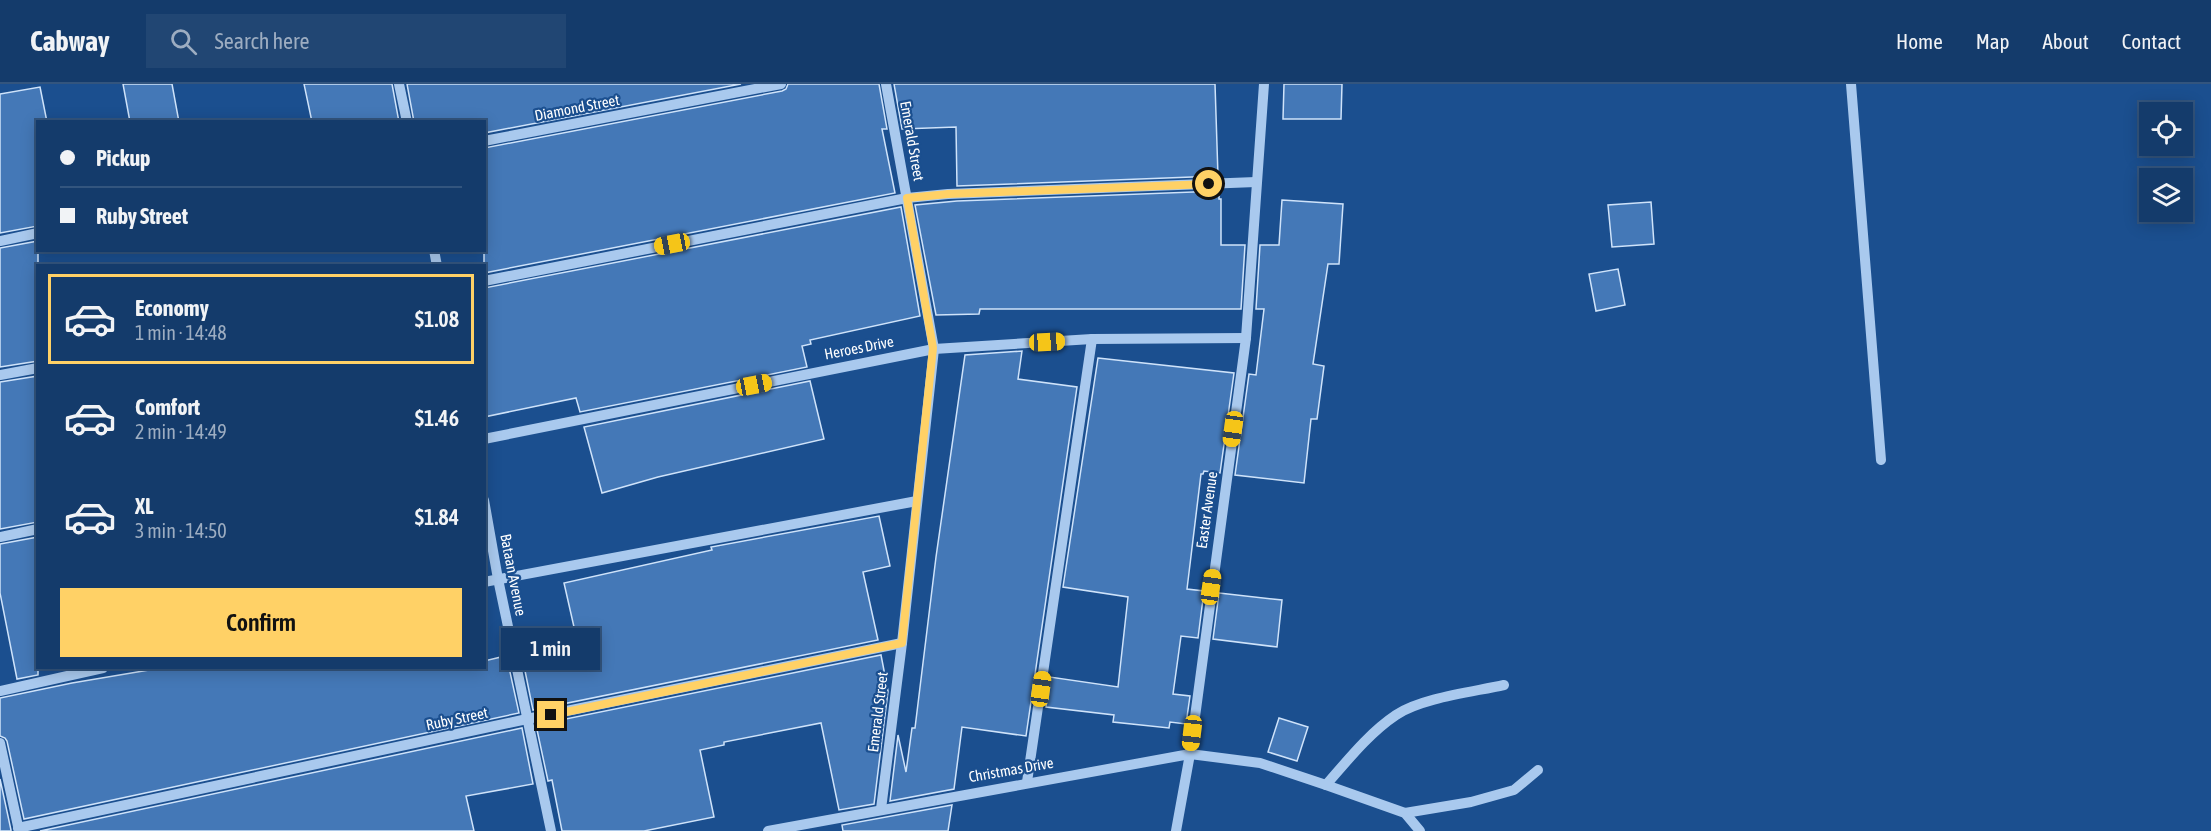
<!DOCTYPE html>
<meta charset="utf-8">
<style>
body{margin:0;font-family:"Asap Condensed",sans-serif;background:#214673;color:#f1f3f6;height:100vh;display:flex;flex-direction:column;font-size:22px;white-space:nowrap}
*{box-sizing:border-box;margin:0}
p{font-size:20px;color:#9dadc1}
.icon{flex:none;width:33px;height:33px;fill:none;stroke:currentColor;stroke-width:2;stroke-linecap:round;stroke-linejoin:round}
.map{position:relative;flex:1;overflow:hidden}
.sheet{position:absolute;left:36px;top:180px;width:450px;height:405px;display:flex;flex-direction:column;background:#143b6b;border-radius:0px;box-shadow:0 3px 15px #0003,0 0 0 2px #33557e}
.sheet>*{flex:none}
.hud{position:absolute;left:36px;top:36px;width:450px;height:132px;border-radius:0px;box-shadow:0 3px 15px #0003,0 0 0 2px #33557e;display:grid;align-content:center;height:132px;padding:0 24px;background:#143b6b}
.buttons{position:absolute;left:2139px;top:18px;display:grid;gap:12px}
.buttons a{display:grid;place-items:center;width:54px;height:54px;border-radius:0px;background:#143b6b;box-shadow:0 3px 15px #0003,0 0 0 2px #33557e;font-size:30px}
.end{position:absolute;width:27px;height:27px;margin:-14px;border:8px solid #ffd166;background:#111;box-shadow:0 0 0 3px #111}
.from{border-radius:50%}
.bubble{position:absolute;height:42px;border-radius:0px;background:#143b6b;box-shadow:0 3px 15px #0003,0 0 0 2px #33557e;font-size:20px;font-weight:600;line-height:42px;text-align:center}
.car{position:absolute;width:18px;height:36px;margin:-18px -9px;border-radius:8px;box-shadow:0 0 4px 2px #0007;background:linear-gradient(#f5c518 24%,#345 0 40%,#f5c518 0 76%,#345 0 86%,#f5c518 0)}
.hud b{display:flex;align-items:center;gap:21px;height:57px;font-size:22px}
.hud b+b{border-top:2px solid #33557e}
.hud i{width:15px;height:15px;background:#f1f3f6}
ul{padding:10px 0 0;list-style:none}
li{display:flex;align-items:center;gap:18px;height:90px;margin:0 12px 9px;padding:0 12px;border:3px solid transparent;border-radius:0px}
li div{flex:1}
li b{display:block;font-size:22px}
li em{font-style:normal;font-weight:600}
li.active{border-color:#ffd166}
li>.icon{width:54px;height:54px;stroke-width:1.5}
.button{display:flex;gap:12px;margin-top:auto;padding:12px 24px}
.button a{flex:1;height:69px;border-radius:0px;background:#ffd166;color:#111;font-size:24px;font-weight:600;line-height:69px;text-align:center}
header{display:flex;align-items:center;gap:36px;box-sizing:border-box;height:84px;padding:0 30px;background:#143b6b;border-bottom:2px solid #33557e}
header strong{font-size:28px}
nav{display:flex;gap:33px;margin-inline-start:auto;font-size:21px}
.search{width:420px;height:54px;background:#214673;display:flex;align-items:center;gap:15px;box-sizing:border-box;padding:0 21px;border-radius:0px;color:#9dadc1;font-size:22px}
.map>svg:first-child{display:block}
.building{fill:#4478b7;stroke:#cfe3fa;stroke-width:1.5}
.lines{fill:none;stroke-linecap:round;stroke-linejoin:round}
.minor{stroke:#a9c9ee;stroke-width:10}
.route{stroke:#ffd166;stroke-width:8}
.labels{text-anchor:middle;stroke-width:4.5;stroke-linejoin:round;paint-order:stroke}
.street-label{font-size:15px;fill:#fff;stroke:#1b4f8f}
</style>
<header>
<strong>Cabway</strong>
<div class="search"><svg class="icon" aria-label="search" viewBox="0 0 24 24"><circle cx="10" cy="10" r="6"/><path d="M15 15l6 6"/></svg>Search here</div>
<nav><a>Home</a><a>Map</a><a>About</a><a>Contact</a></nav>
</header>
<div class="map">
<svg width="2211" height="747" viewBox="0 0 2211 747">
<rect width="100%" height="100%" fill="#1b4f8f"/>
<g class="building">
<polygon points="123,0 172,0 179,38 130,38"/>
<polygon points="304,0 392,0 399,38 312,38"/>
<polygon points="407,0 741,0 484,49 484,38 414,38"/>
<polygon points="788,0 879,0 887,45 882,45 895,109 484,189 484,64 782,7 786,5"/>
<polygon points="894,0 1215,0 1218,92 957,102 956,43 902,45"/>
<polygon points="1284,0 1342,0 1341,35 1283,35"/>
<polygon points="40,3 47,38 38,38 38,142 0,149 0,10"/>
<polygon points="1219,107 1219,115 1221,115 1221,161 1245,161 1241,225 980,225 979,230 936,231 915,121 957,117"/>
<polygon points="1282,116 1343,120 1339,180 1328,180 1313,280 1324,282 1317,335 1311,335 1304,399 1235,391 1249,290 1256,291 1264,225 1256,225 1260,161 1279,161"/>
<polygon points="1651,118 1654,160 1612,163 1608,121"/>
<polygon points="901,123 920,232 810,256 811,260 802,262 807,283 580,328 576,314 484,333 484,204"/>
<polygon points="38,157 38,277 0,283 0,164"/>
<polygon points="1618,185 1625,221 1596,227 1589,190"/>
<polygon points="1022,267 1018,295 1077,303 1026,652 962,643 954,705 890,717 898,651 906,688 912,644 915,644 936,473 965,271"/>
<polygon points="1098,274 1234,289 1220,389 1204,387 1203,390 1201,390 1187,505 1204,507 1198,554 1181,552 1173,610 1190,612 1186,640 1170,638 1169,644 1113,638 1114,631 1046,623 1050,593 1118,603 1128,513 1063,503"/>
<polygon points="38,292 38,438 0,445 0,298"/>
<polygon points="810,297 824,355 658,393 602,409 584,343"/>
<polygon points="879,432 890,482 863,488 878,556 533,626 523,577 575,569 574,566 579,565 564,499 712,466 711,463"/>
<polygon points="38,453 38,591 17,595 0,509 0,460"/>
<polygon points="1219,509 1282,516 1277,563 1213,555"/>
<polygon points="881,571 888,607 874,720 839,726 821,639 724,658 724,661 700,666 714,733 644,747 562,747 552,696 548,697 536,641"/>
<polygon points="501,573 502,580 508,579 519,629 24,735 7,657 5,654 0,652 0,614 72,599 161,584 484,584 484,577"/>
<polygon points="1279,634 1308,643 1297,677 1268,668"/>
<polygon points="522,644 533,700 466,712 474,747 40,747"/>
<polygon points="0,695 11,746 11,747 0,747"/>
<polygon points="952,721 948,747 843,747 842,741"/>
</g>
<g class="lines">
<g class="minor">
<polyline points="399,0 407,38"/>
<polyline points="1851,0 1881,376"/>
<polyline points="484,57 781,0"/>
<polyline points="0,157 38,149"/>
<polyline points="434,166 437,182"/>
<polyline points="484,197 907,114 948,110 1256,98"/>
<polyline points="0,291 38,284"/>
<polyline points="484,355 934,265 1092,255 1246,254"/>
<polyline points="484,416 498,495 551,747"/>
<polyline points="0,453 38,445"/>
<polyline points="484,498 917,417"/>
<polyline points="0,607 103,584"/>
<polyline points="0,659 19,747"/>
<polyline points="1027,698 1092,255"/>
<path d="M1326 701C1347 677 1369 649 1396 631 1421 614 1473 608 1504 601"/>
<polyline points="881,725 902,559 934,265 886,0"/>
<polyline points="1405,729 1471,718 1514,706 1538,686"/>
<polyline points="18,744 527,635 902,559"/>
<polyline points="768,747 1190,670 1260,679 1326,701 1405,729 1420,747"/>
<polyline points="1176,747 1190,670 1246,254 1264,0"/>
</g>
</g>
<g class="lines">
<polyline class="route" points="551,631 902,559 933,264 907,114 948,110 1209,100"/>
</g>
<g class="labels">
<g class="street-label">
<text transform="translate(577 24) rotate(-11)" y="5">Diamond Street</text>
<text transform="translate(912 57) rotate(80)" y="5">Emerald Street</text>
<text transform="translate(859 264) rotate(-11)" y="5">Heroes Drive</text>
<text transform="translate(1207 426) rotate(-82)" y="5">Easter Avenue</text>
<text transform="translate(513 491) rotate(79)" y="5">Bataan Avenue</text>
<text transform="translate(878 628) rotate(-83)" y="5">Emerald Street</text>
<text transform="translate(457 635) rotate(-12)" y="5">Ruby Street</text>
<text transform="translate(1011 686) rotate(-10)" y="5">Christmas Drive</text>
</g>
</g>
</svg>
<div class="buttons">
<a><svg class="icon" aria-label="locate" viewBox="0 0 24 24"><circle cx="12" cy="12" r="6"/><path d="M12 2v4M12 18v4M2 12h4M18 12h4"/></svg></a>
<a><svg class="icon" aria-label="layers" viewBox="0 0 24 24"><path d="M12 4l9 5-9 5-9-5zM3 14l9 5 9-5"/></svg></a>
</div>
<i class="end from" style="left:1209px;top:100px"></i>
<i class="end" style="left:551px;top:631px"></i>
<div class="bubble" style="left:501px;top:544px;width:99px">1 min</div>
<i class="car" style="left:672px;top:160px;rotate:259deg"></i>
<i class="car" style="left:1047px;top:258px;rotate:87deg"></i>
<i class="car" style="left:754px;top:301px;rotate:79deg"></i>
<i class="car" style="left:1233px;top:345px;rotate:188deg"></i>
<i class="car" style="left:1211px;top:503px;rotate:8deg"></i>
<i class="car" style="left:1041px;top:605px;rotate:8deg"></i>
<i class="car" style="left:1192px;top:649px;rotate:187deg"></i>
<div class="hud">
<b><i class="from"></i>Pickup</b>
<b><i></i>Ruby Street</b>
</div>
<section class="sheet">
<ul>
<li class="active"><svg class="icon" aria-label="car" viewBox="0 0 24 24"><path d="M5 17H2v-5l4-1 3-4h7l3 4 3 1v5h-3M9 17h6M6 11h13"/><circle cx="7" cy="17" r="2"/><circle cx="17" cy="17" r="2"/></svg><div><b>Economy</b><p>1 min · 14:48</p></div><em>$1.08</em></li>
<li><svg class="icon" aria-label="car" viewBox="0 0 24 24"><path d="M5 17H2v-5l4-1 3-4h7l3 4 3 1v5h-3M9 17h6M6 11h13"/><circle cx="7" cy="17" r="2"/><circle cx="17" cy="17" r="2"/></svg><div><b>Comfort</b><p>2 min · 14:49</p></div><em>$1.46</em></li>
<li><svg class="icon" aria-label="car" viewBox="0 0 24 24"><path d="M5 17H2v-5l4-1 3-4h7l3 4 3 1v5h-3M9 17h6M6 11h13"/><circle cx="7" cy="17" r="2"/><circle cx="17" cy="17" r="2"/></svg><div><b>XL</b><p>3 min · 14:50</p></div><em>$1.84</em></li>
</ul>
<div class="button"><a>Confirm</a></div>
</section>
</div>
